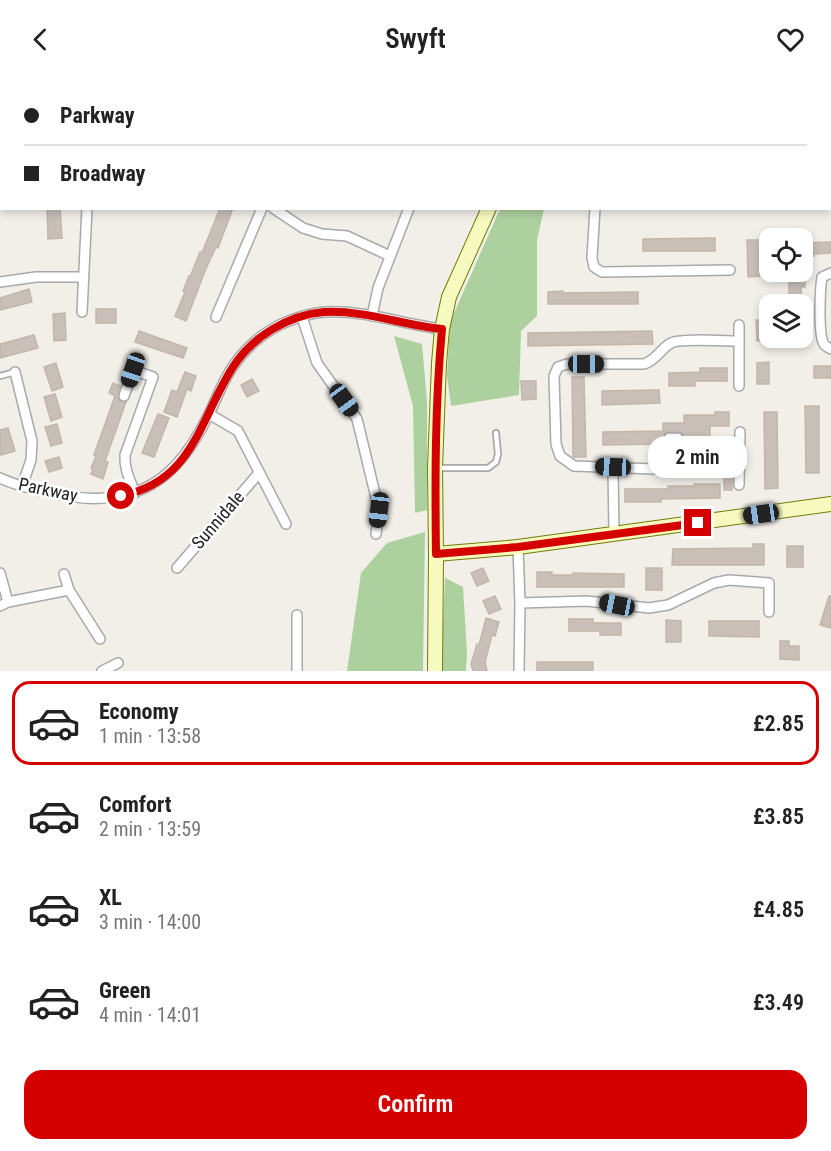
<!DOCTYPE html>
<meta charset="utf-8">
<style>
body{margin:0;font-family:"Roboto Condensed",sans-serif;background:#f6f6f6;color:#222;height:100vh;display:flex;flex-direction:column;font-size:22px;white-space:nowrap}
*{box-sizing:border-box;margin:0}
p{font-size:20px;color:#767676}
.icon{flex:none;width:33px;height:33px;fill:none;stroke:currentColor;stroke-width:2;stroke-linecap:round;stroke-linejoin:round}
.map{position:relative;height:593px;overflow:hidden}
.side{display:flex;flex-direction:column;background:#fff;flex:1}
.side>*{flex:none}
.guide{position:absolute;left:0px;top:0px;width:831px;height:132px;box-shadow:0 3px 9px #0003;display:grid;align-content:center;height:132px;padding:0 24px;background:#fff}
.controls{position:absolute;left:759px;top:150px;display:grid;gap:12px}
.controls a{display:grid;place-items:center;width:54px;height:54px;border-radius:12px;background:#fff;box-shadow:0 3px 9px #0003;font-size:30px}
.end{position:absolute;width:27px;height:27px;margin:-14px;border:8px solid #d40000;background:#fff;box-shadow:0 0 0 3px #fff}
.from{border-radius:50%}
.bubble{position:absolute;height:42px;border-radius:18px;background:#fff;box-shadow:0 3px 9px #0003;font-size:20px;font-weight:600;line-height:42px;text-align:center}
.car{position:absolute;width:18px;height:36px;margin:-18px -9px;border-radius:8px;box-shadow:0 0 4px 2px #0007;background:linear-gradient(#222 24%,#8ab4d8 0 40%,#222 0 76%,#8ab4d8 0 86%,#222 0)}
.guide b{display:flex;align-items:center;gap:21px;height:57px;font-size:22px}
.guide b+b{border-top:2px solid #e0e0e0}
.guide i{width:15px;height:15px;background:#222}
ul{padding:10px 0 0;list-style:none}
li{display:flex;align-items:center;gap:18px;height:84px;margin:0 12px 9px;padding:0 12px;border:3px solid transparent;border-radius:18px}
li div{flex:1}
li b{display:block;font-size:22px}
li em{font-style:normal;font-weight:600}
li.on{border-color:#d40000}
li>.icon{width:54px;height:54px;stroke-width:1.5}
.cta{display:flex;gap:12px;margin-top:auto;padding:12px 24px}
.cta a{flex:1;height:69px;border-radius:18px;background:#d40000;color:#fff;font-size:24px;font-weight:600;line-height:69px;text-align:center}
header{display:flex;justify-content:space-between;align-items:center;height:78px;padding:0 24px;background:#fff;font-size:27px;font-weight:600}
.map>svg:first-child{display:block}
.forest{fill:#add19e}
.building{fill:#c7bfb8;stroke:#c4b6ab;stroke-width:1.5}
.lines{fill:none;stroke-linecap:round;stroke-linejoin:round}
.lane-casing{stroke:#a9a9a9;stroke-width:8}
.street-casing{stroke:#a9a9a9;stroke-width:12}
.secondary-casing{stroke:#707d05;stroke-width:16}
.lane{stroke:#fff;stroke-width:4.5}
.street{stroke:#fff;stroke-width:9}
.secondary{stroke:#f7fabf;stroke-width:14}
.route{stroke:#d40000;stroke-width:8}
.labels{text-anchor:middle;stroke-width:5;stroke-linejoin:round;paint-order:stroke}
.street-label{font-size:18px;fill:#222;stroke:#fff}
</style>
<header><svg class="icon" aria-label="back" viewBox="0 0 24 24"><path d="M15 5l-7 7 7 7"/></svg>Swyft<svg class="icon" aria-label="heart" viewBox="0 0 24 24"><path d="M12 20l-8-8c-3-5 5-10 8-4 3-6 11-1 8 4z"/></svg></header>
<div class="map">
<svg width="831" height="593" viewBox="0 0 831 593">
<rect width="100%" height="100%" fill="#f2efe9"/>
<g class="forest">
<polygon points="500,131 544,131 537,162 537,238 521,253 519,317 451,328 447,297 450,244"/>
<polygon points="394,258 422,266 427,323 427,432 415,435 413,328"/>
<polygon points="425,454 423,593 347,593 361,495 387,465"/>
<polygon points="445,500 463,509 467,575 466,593 441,593"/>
</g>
<g class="building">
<polygon points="47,130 60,130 62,160 48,161"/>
<polygon points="220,130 233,130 218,170 216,169 205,193 186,243 175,238 185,214 183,213 189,198 190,199 200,174 202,175"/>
<polygon points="715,160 715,173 643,173 643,161"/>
<polygon points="747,162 760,162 760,198 748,199"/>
<polygon points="831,164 831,175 814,176 814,178 802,179 802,165"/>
<polygon points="789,198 805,198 805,209 801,209 802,226 789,226"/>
<polygon points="29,211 32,224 0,232 0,220"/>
<polygon points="563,213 563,215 638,214 638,226 548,226 548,214"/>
<rect x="96" y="231" width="20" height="14"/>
<polygon points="65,235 66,262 54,263 53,236"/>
<polygon points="756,242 768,242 768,262 757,263"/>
<polygon points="139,253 187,270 183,280 135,264"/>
<polygon points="652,253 653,266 528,268 528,255"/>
<polygon points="34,257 38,270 0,280 0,266"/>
<polygon points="769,284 769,306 757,306 757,285"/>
<polygon points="56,285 63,309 52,313 44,289"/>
<rect x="814" y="288" width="17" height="12"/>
<polygon points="700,290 727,290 727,303 695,303 695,308 669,308 669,295 700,294"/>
<polygon points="185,294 196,298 191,313 187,311 177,339 164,334 172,312 177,314"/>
<polygon points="572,299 584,299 586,379 573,379"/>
<polygon points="252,301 259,313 247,319 241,307"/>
<polygon points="521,303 536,303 536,321 522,322"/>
<polygon points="113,305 120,308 118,320 121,324 126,324 105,383 108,384 103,401 91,396 93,391 91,390 96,378 94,377 115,318 109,315"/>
<polygon points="659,312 660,325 602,327 602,313"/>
<polygon points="55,316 62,339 51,343 44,319"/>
<polygon points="805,328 819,328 819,395 806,395"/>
<polygon points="715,334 729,334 729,348 710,348 710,363 723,363 723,371 672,372 672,363 680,362 683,360 683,355 679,354 665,354 664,357 663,366 603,367 603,354 663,353 663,345 684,345 684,337 715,337"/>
<polygon points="764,334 777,334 778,410 765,411"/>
<polygon points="158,336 169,340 154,379 142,375"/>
<polygon points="57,346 62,365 51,368 45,349"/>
<polygon points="8,350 15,373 1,377 0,372 0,352"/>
<polygon points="59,379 62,390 49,394 45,383"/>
<rect x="724" y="397" width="8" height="15"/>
<polygon points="694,406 720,406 720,420 661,421 661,424 625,424 625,411 668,411 668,408 694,408"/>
<polygon points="753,466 764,466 764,487 672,487 673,471 753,470"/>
<rect x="787" y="468" width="16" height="21"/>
<polygon points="483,490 489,503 477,508 471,495"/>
<rect x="646" y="490" width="16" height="22"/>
<polygon points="537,494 552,494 552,497 573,497 573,495 624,496 624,509 537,509"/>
<polygon points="495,518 501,531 489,536 483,523"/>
<polygon points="829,518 831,518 831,550 820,547"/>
<polygon points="486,540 499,544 495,558 492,557 485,584 487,593 473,593 471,586 477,566 479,567"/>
<polygon points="569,541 593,541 593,545 621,545 621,557 600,557 600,553 569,553"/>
<polygon points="666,542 681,543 681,564 666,564"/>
<polygon points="709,543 759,543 759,559 709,558"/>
<polygon points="780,563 789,563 789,568 799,568 799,582 780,581"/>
<rect x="537" y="584" width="56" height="9"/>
</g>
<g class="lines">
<g class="lane-casing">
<g id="lane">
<polyline points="0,298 15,294"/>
<polyline points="437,390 488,390 496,384 498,376 496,355"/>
<polyline points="668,390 668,358 679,358"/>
</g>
</g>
<g class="street-casing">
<g id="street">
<polyline points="21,0 50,2"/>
<polyline points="473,0 476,2"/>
<polyline points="76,2 76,0"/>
<polyline points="459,2 460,0"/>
<polyline points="622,2 623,0"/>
<polyline points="830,103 831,103"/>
<polyline points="273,130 303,150 322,156 347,158 390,178"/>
<polyline points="595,130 592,180 594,189 602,194 730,192"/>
<path d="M831 195 822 199C820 211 818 257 824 266 825 268 829 270 831 271"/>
<polyline points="0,204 36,199 83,199"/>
<polyline points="82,234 87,130"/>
<polyline points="372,238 378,210 409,130"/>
<polyline points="216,239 262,130"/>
<polyline points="302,239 317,285 357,341 379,432 376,456"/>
<path d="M739 263C727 263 679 260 671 265 660 271 657 282 644 286H567L558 289 554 298 556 366 560 378 574 388 654 391 673 390 739 376"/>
<polyline points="15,294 32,363 31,382 22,408"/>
<polyline points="739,308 739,247"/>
<path d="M124 318 133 292 153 299 125 377C124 391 130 402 135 415"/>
<polyline points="209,336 238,353 286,446"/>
<polyline points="613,389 614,456"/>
<path d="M0 400C21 410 47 414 70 418 89 422 106 421 124 417 167 408 191 373 209 336 217 320 223 302 234 287 246 269 265 253 286 244 298 239 312 235 325 234 365 232 403 246 442 251"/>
<polyline points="739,407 740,354"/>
<polyline points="518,469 520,525 519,593"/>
<polyline points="177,490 259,395"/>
<polyline points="0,495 8,524"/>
<polyline points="64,496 69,512 100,561"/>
<polyline points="520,525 587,523 649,530 668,527 714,505 729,502 769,505 769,534"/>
<polyline points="0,528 8,524 69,512"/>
<polyline points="102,593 118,585"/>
<polyline points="297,593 297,537"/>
</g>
</g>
<g class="secondary-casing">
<g id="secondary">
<polyline points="640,0 644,2"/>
<polyline points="546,2 547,0"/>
<polyline points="830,54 831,54"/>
<polyline points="436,476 518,469 831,426"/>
<polyline points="435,593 436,476 435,389 439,285 442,251 449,219 489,130"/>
</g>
</g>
<use href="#lane" class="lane"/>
<use href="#street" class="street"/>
<use href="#secondary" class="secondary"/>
</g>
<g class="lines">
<path class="route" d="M121 418C194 403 199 342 233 289 252 259 288 237 324 234 364 232 403 247 442 251 435 326 435 401 436 476L518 469 698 445"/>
</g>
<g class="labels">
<g class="street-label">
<text transform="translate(48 412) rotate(12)" y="6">Parkway</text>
<text transform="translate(218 442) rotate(-49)" y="6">Sunnidale</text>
</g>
</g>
</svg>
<div class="controls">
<a><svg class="icon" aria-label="locate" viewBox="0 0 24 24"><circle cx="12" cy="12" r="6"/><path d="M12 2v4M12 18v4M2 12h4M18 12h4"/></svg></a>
<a><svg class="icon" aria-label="layers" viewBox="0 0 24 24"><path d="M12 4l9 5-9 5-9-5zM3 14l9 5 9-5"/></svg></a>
</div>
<i class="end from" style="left:121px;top:418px"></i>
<i class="end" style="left:698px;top:445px"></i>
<div class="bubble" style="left:648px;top:358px;width:99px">2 min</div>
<i class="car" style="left:586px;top:286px;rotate:90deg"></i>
<i class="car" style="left:133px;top:292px;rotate:199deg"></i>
<i class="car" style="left:344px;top:322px;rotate:144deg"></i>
<i class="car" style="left:613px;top:389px;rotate:272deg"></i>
<i class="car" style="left:379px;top:432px;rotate:187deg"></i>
<i class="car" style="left:761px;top:436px;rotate:262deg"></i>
<i class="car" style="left:617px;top:527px;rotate:281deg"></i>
<div class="guide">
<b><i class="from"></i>Parkway</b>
<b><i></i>Broadway</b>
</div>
</div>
<section class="side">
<ul>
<li class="on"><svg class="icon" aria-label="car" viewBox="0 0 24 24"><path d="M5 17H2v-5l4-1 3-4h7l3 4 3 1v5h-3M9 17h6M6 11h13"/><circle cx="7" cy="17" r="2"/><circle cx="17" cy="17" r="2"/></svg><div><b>Economy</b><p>1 min · 13:58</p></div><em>£2.85</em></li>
<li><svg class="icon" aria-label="car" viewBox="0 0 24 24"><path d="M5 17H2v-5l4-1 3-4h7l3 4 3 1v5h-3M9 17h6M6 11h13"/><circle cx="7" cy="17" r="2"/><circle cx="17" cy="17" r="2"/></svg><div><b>Comfort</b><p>2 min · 13:59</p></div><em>£3.85</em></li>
<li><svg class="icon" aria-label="car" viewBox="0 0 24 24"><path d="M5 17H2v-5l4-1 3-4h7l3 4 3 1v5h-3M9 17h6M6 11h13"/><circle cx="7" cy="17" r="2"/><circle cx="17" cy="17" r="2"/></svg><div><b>XL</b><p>3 min · 14:00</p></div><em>£4.85</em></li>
<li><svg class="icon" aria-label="car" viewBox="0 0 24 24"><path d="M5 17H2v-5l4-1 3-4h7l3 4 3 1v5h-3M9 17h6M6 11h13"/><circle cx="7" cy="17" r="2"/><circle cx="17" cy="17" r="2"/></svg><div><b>Green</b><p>4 min · 14:01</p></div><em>£3.49</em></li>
</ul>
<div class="cta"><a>Confirm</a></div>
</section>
